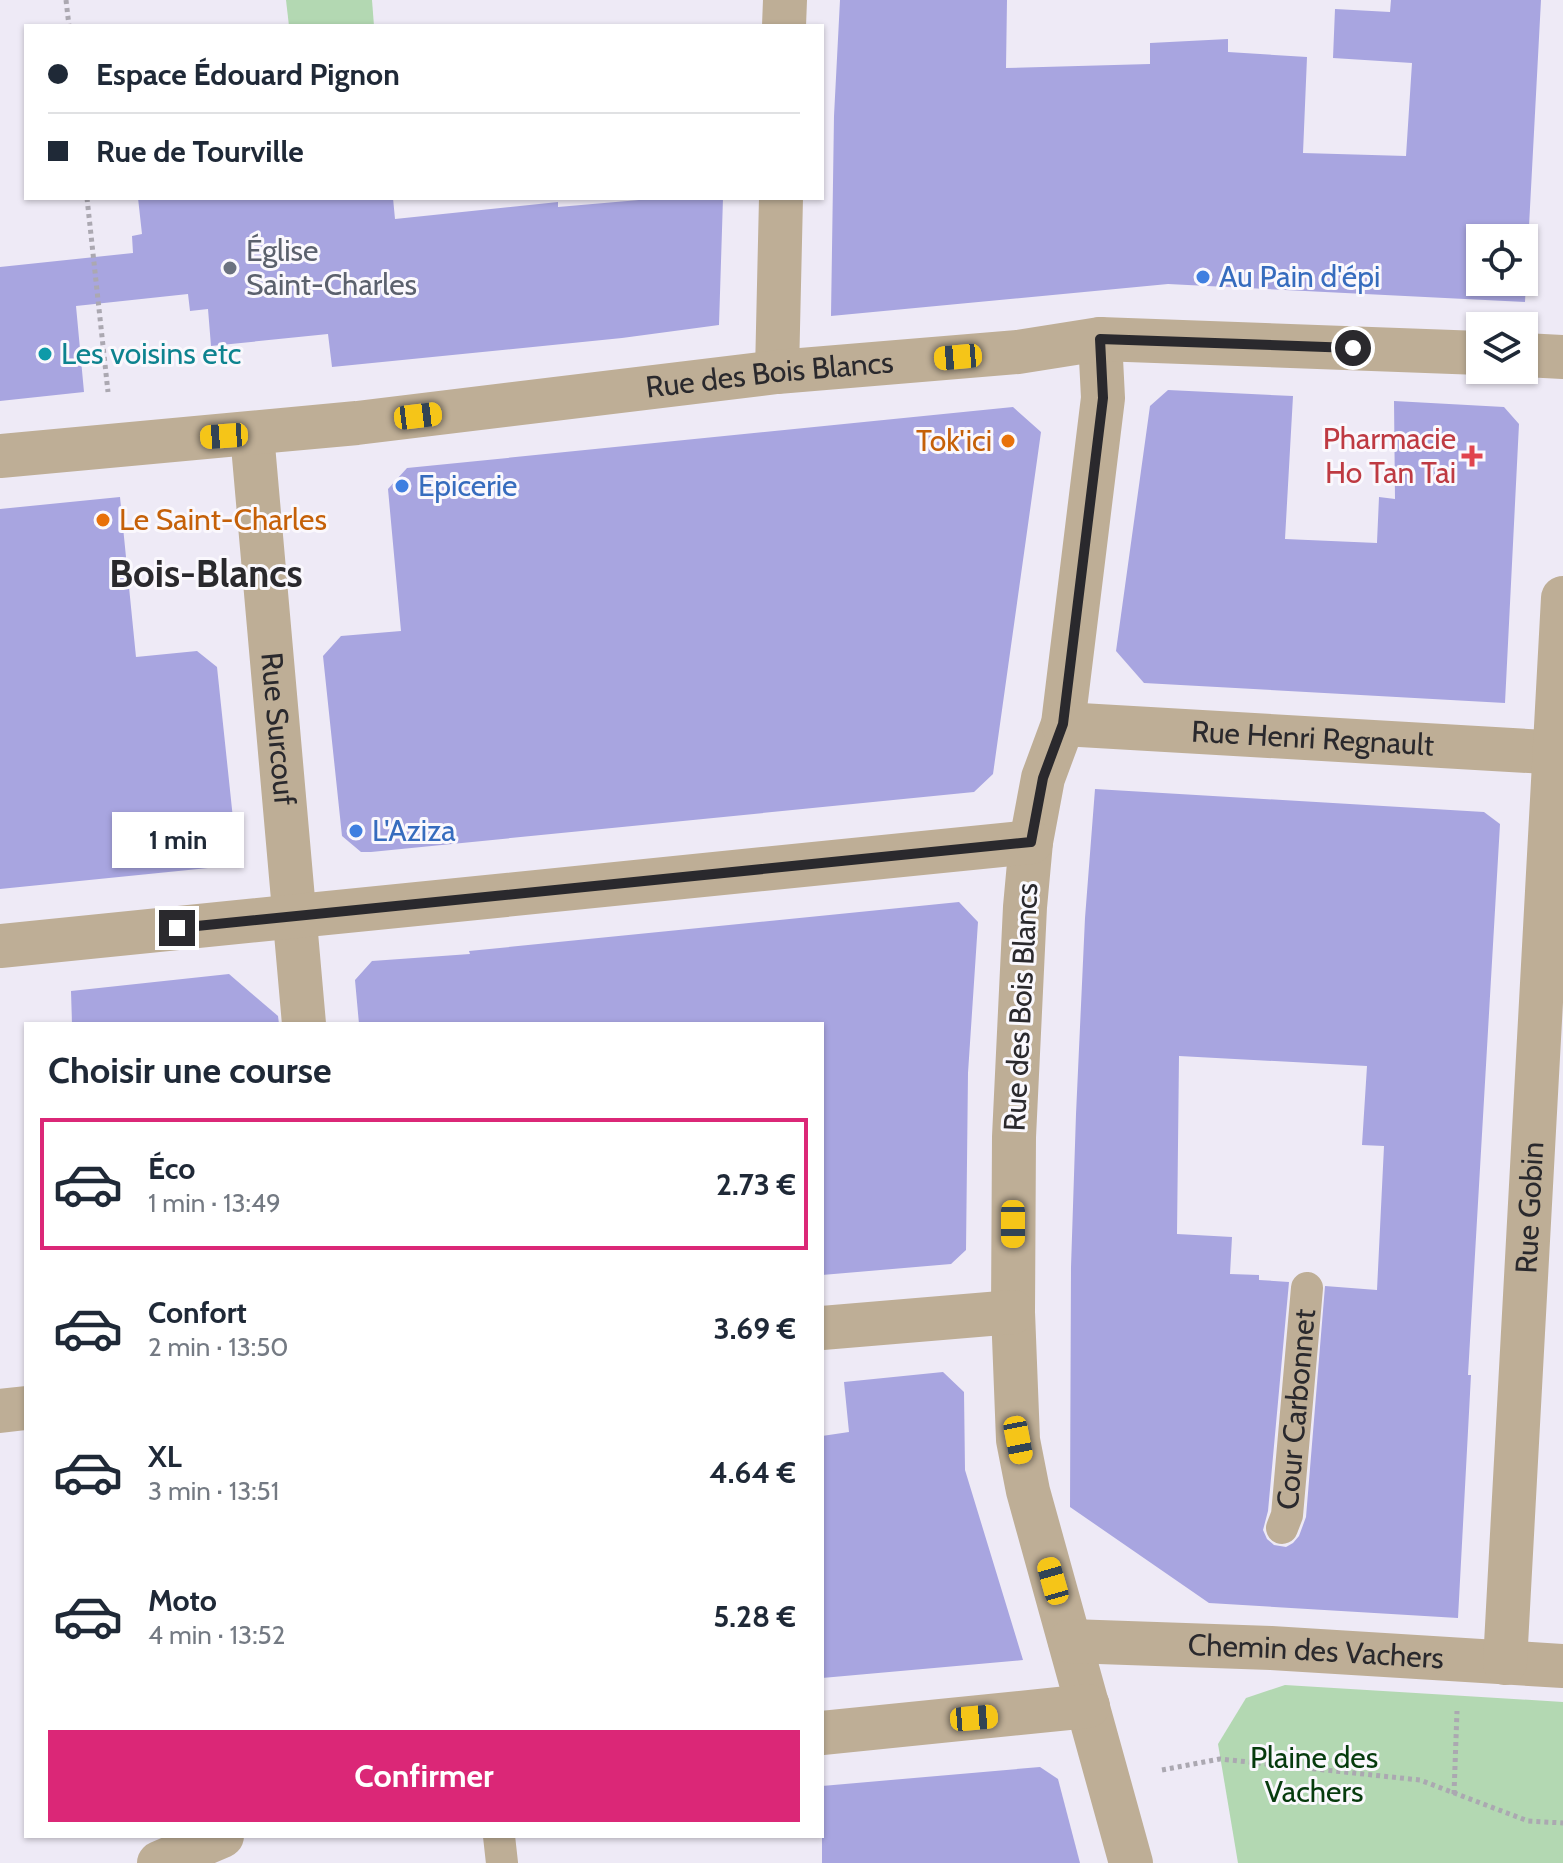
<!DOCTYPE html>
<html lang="fr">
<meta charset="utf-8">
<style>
body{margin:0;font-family:Cabin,sans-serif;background:#f2f2f3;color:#1f2937;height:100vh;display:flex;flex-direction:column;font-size:30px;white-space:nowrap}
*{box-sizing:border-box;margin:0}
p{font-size:26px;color:#747a83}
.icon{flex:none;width:44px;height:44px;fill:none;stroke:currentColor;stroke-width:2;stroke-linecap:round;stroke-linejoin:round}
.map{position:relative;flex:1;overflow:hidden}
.side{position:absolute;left:24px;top:1022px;width:800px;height:816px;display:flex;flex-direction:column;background:#fff;border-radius:0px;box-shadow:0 2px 6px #0004}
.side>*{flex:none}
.banner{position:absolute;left:24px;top:24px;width:800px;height:176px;border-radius:0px;box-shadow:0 2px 6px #0004;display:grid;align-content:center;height:176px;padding:0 24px;background:#fff}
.controls{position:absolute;left:1466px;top:224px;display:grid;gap:16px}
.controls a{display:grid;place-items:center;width:72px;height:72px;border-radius:0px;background:#fff;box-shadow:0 2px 6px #0004;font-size:40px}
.end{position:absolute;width:36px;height:36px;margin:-18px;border:10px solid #2a292d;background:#fff;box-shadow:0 0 0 4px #fff}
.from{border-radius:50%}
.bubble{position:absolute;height:56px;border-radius:0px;background:#fff;box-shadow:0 2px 6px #0004;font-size:26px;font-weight:800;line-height:56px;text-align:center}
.car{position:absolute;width:24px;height:48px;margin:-24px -12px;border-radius:10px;box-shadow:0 0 6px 2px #0007;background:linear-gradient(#f5c518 24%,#345 0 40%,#f5c518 0 76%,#345 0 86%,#f5c518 0)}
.banner b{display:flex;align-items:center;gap:28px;height:76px;font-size:30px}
.banner b+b{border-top:2px solid #e0e1e3}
.banner i{width:20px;height:20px;background:#1f2937}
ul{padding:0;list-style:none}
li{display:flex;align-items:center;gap:24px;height:132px;margin:0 16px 12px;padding:0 8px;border:4px solid transparent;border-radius:0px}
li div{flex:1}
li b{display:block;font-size:30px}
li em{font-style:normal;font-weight:800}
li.on{border-color:#db2777}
li>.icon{width:72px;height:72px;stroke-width:1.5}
h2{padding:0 24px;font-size:36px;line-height:96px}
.primary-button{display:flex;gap:16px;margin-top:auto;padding:16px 24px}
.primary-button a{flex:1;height:92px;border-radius:0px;background:#db2777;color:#fff;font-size:32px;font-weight:800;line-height:92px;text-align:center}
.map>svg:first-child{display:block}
.green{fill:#b3d8b2}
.building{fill:#a8a5e0;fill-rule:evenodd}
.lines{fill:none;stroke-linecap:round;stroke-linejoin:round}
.path{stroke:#aba8b1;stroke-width:5;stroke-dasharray:4 4;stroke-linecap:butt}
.lane{stroke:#beae96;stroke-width:32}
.street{stroke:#beae96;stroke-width:44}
.route{stroke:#2a292d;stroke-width:10}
.worship-dot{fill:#6b7280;stroke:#faf8fd;stroke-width:3}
.shop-dot{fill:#3f7fe0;stroke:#faf8fd;stroke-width:3}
.culture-dot{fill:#0f9aa8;stroke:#faf8fd;stroke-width:3}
.food-dot{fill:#e8710a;stroke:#faf8fd;stroke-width:3}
.health-dot{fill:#e0444e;stroke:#faf8fd;stroke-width:3}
.labels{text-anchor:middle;stroke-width:6;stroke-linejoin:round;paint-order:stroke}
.worship-label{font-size:30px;fill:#5b616d;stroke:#faf8fd;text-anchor:start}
.shop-label{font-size:30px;fill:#366cbe;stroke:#faf8fd;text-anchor:start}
.culture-label{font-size:30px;fill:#0d838f;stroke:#faf8fd;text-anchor:start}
.street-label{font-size:30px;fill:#2a292d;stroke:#faf8fd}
.health-label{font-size:30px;fill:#be3a42;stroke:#faf8fd;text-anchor:end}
.food-label{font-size:30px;fill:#c56008;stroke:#faf8fd;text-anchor:end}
.park-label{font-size:30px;fill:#063b0d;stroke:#faf8fd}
.district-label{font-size:38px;font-weight:bold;fill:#2a292d;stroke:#faf8fd}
</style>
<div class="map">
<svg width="1563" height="1863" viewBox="0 0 1563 1863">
<rect width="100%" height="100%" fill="#eeeaf6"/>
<g class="green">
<polygon points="286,0 372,0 374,26 289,26"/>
<polygon points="1285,1685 1563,1702 1563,1863 1238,1863 1218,1744 1246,1698"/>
</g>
<g class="building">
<path d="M840 0H1007L1006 68 1150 64V43L1228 39V52L1307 57 1303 153 1406 156 1412 63 1333 58 1335 9 1390 12 1391 0H1541L1525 302 1168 284 831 316 834 116ZM1480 238H1524V282H1480Z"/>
<polygon points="138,198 393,198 395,219 558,202 558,207 662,198 723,198 719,325 622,338 332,367 328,334 211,346 208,309 190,311 188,294 76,306 84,392 0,401 0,267 133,253 132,236 142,234"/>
<polygon points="1168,390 1293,396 1285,539 1377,543 1379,497 1395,499 1394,401 1504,407 1519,424 1505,703 1144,683 1116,651 1150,406"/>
<polygon points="1013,407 1041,432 993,774 974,792 371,852 361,852 342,836 323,656 341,636 401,631 388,489 407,468"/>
<polygon points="120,497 136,657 197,651 217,667 236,847 218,867 0,889 0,509"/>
<path d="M1095 789 1484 812 1500 824 1468 1375H1471L1458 1618 1209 1603 1070 1507 1071 1267 1076 1114 1085 918ZM1179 1056 1367 1066 1362 1145 1384 1146 1377 1290 1325 1286 1306 1517 1299 1536 1293 1543 1286 1547 1274 1545 1267 1539 1263 1530 1268 1511 1289 1282 1259 1280V1275L1230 1274 1232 1237 1177 1234Z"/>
<polygon points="959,902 978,922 968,1073 966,1250 951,1264 822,1275 822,1024 359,1024 355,980 372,961 470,954 469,951"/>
<polygon points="229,974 278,1016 279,1024 72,1024 71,991"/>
<polygon points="943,1372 964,1392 965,1470 1023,1660 822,1678 822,1436 849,1432 844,1382"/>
<polygon points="1040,1767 1058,1779 1080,1863 822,1863 822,1786"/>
</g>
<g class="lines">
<g class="path">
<polyline points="66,0 69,26"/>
<polyline points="87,198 108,392"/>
<polyline points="1162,1770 1220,1759 1420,1780 1528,1821 1563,1823"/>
<polyline points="1454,1794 1457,1711"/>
</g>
<g class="lane">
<path id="s1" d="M1282 1528 1287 1515 1307 1288"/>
<polyline points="499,1836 502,1863"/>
</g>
<g class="street">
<polyline points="784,26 785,0"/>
<polyline points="1100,339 1103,398 1063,724 1043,778 1031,842 1025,907 1014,1137 1013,1312 1018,1440 1028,1491 1131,1863"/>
<polyline points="1524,355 1563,357"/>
<polyline points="777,372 781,198"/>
<path id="s2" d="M252 434 304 1024"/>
<path id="s3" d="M0 456 357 423 777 372 1018 352 1100 339 1480 353"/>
<path id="s4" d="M1063 724 1563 753"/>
<polyline points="0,946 1031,842"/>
<polyline points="822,1328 1013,1312"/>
<polyline points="0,1411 26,1408"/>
<path id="s5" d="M1070 1641 1271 1648 1563 1666"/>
<path id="s6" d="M1505 1663 1563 598"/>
<polyline points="822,1733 1088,1706"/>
<polyline points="159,1863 222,1836"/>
</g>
</g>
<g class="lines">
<polyline class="route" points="177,928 1031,842 1043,778 1063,724 1103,398 1100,339 1353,348"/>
</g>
<circle class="worship-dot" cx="230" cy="268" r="8"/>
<g class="shop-dot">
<circle cx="1203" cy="277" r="8"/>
<circle cx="402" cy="486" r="8"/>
<circle cx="356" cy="831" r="8"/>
</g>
<circle class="culture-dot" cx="45" cy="354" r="8"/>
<g class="food-dot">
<circle cx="1008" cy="441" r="8"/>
<circle cx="103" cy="520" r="8"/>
</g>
<path class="health-dot" d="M1468 444h8v8h8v8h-8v8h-8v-8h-8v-8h8z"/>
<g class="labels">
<g class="worship-label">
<text x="246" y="261">Église<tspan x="246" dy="34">Saint-Charles</tspan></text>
</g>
<g class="shop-label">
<text x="1219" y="287">Au Pain d'épi</text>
<text x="418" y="496">Epicerie</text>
<text x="372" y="841">L'Aziza</text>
</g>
<g class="culture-label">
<text x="61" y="364">Les voisins etc</text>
</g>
<g class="street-label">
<text dy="10" stroke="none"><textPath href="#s3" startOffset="774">Rue des Bois Blancs</textPath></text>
<text dy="10" stroke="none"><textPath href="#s2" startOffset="296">Rue Surcouf</textPath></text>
<text dy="10" stroke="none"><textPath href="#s4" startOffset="250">Rue Henri Regnault</textPath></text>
<text transform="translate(1021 1007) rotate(-87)" y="10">Rue des Bois Blancs</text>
<text dy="10" stroke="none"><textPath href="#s6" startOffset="456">Rue Gobin</textPath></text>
<text dy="10" stroke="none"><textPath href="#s1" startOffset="120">Cour Carbonnet</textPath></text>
<text dy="10" stroke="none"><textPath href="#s5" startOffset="246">Chemin des Vachers</textPath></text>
</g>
<g class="health-label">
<text x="1456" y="449">Pharmacie<tspan x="1456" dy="34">Ho Tan Tai</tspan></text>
</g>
<g class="food-label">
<text x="992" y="451">Tok'ici</text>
<text x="119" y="530" text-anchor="start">Le Saint-Charles</text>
</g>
<g class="park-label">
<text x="1314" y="1768">Plaine des<tspan x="1314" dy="34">Vachers</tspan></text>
</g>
<g class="district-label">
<text x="206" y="587">Bois-Blancs</text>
</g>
</g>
</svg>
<div class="controls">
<a><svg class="icon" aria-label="locate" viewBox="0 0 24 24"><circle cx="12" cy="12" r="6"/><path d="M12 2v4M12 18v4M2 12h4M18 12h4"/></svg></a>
<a><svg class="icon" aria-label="layers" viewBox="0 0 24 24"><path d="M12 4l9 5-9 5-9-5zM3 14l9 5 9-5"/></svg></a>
</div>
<i class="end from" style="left:1353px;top:348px"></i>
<i class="end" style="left:177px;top:928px"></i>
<div class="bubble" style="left:112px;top:812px;width:132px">1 min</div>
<i class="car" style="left:958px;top:357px;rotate:265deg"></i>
<i class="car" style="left:418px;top:416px;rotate:83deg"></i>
<i class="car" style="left:224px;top:436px;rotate:266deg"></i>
<i class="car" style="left:1013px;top:1224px;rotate:180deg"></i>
<i class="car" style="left:1018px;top:1440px;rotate:169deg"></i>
<i class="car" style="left:1053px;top:1581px;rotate:344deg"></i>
<i class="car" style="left:974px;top:1718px;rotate:85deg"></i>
<div class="banner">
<b><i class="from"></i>Espace Édouard Pignon</b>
<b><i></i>Rue de Tourville</b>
</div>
<section class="side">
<h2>Choisir une course</h2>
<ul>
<li class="on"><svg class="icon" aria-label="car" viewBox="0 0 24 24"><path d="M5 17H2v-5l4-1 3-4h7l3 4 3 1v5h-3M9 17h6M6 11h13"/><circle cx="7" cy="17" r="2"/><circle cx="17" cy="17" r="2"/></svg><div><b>Éco</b><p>1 min · 13:49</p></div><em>2.73 €</em></li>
<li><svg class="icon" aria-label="car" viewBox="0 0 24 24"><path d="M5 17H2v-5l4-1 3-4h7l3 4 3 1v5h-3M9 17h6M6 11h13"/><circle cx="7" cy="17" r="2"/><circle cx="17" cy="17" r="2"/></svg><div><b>Confort</b><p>2 min · 13:50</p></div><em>3.69 €</em></li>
<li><svg class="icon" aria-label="car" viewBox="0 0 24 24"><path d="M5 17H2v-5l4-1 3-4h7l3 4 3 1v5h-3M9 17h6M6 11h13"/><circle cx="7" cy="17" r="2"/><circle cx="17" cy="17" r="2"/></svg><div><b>XL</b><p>3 min · 13:51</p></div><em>4.64 €</em></li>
<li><svg class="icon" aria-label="car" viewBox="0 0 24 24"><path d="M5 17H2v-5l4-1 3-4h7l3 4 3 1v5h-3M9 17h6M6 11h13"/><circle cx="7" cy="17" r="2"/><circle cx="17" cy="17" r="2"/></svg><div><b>Moto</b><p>4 min · 13:52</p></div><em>5.28 €</em></li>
</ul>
<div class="primary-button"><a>Confirmer</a></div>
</section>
</div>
